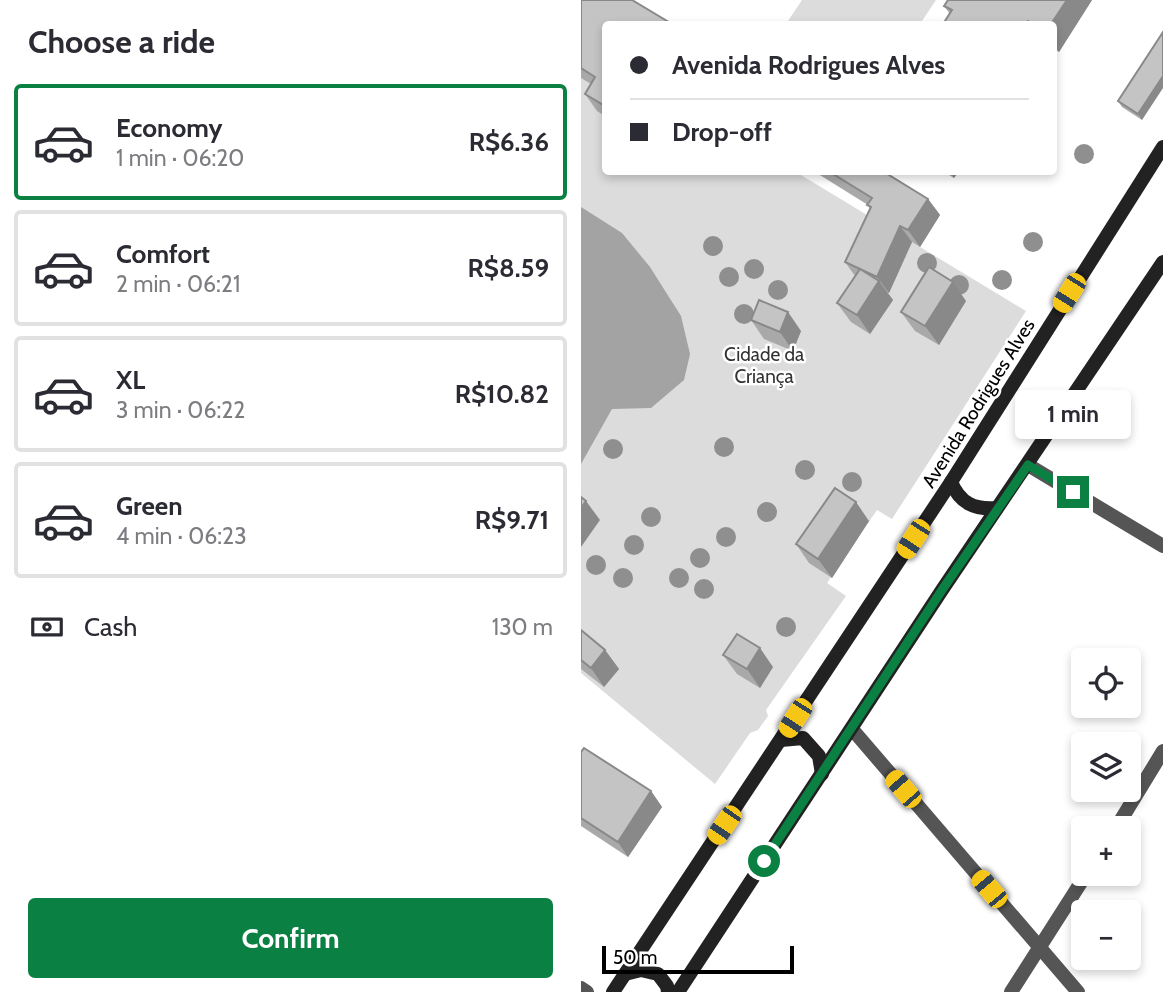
<!DOCTYPE html>
<meta charset="utf-8">
<style>
body{margin:0;font-family:Cabin,sans-serif;background:#f7f7f7;color:#2b2b33;height:100vh;display:flex;flex-direction:column;font-size:26px;white-space:nowrap}
*{box-sizing:border-box;margin:0}
p{font-size:23px;color:#7c7c81}
.icon{flex:none;width:38px;height:38px;fill:none;stroke:currentColor;stroke-width:2;stroke-linecap:round;stroke-linejoin:round}
.map{position:relative;flex:1;overflow:hidden}
.details{display:flex;flex-direction:column;background:#fff;width:581px}
.details>*{flex:none}
.hud{position:absolute;left:21px;top:21px;width:455px;height:154px;border-radius:7px;box-shadow:0 4px 10px #0003;display:grid;align-content:center;height:154px;padding:0 28px;background:#fff}
.tools{position:absolute;left:490px;top:648px;display:grid;gap:14px}
.tools a{display:grid;place-items:center;width:70px;height:70px;border-radius:7px;background:#fff;box-shadow:0 4px 10px #0003;font-size:35px}
.scale{position:absolute;left:21px;bottom:18px;width:192px;box-sizing:border-box;padding-left:7px;border:4px solid #000;border-top:0;font-size:19px;line-height:24px;white-space:nowrap;color:#000;-webkit-text-stroke:5px #fff;paint-order:stroke}
.end{position:absolute;width:32px;height:32px;margin:-16px;border:9px solid #0b8043;background:#fff;box-shadow:0 0 0 4px #fff}
.from{border-radius:50%}
.bubble{position:absolute;height:49px;border-radius:7px;background:#fff;box-shadow:0 4px 10px #0003;font-size:23px;font-weight:700;line-height:49px;text-align:center}
.car{position:absolute;width:21px;height:42px;margin:-21px -10px;border-radius:9px;box-shadow:0 0 5px 2px #0007;background:linear-gradient(#f5c518 24%,#345 0 40%,#f5c518 0 76%,#345 0 86%,#f5c518 0)}
.hud b{display:flex;align-items:center;gap:24px;height:66px;font-size:26px}
.hud b+b{border-top:2px solid #e1e1e2}
.hud i{width:18px;height:18px;background:#2b2b33}
ul{padding:0;list-style:none}
li{display:flex;align-items:center;gap:21px;height:116px;margin:0 14px 10px;padding:0 14px;border:4px solid #e1e1e2;border-radius:7px}
li div{flex:1}
li b{display:block;font-size:26px}
li em{font-style:normal;font-weight:700}
li.selected{border-color:#0b8043}
li>.icon{width:63px;height:63px;stroke-width:1.5}
h2{padding:0 28px;font-size:32px;line-height:84px}
.pay{display:flex;align-items:center;gap:18px;height:77px;padding:0 28px;font-size:26px}
.pay p{margin-inline-start:auto}
.primary-button{display:flex;gap:14px;margin-top:auto;padding:14px 28px}
.primary-button a{flex:1;height:80px;border-radius:7px;background:#0b8043;color:#fff;font-size:28px;font-weight:700;line-height:80px;text-align:center}
main{display:flex;flex:1;min-height:0}
.map>svg:first-child{display:block}
.green{fill:#dcdcdc}
.water{fill:#a3a3a3}
.lines{fill:none;stroke-linecap:round;stroke-linejoin:round}
.street{stroke:#555;stroke-width:14}
.secondary{stroke:#222;stroke-width:14}
.tree{fill:#8f8f8f}
.wall{fill:#a9a9a9}
.shaded-wall{fill:#898989}
.building{fill:#c4c4c4;stroke:#898989;stroke-width:2}
.route{stroke:#0b8043;stroke-width:9}
.labels{text-anchor:middle;stroke-width:5;stroke-linejoin:round;paint-order:stroke}
.park-label{font-size:19px;fill:#333;stroke:#fff}
.street-label{font-size:19px;fill:#000;stroke:#fff}
</style>
<main>
<section class="details">
<h2>Choose a ride</h2>
<ul>
<li class="selected"><svg class="icon" aria-label="car" viewBox="0 0 24 24"><path d="M5 17H2v-5l4-1 3-4h7l3 4 3 1v5h-3M9 17h6M6 11h13"/><circle cx="7" cy="17" r="2"/><circle cx="17" cy="17" r="2"/></svg><div><b>Economy</b><p>1 min · 06:20</p></div><em>R$6.36</em></li>
<li><svg class="icon" aria-label="car" viewBox="0 0 24 24"><path d="M5 17H2v-5l4-1 3-4h7l3 4 3 1v5h-3M9 17h6M6 11h13"/><circle cx="7" cy="17" r="2"/><circle cx="17" cy="17" r="2"/></svg><div><b>Comfort</b><p>2 min · 06:21</p></div><em>R$8.59</em></li>
<li><svg class="icon" aria-label="car" viewBox="0 0 24 24"><path d="M5 17H2v-5l4-1 3-4h7l3 4 3 1v5h-3M9 17h6M6 11h13"/><circle cx="7" cy="17" r="2"/><circle cx="17" cy="17" r="2"/></svg><div><b>XL</b><p>3 min · 06:22</p></div><em>R$10.82</em></li>
<li><svg class="icon" aria-label="car" viewBox="0 0 24 24"><path d="M5 17H2v-5l4-1 3-4h7l3 4 3 1v5h-3M9 17h6M6 11h13"/><circle cx="7" cy="17" r="2"/><circle cx="17" cy="17" r="2"/></svg><div><b>Green</b><p>4 min · 06:23</p></div><em>R$9.71</em></li>
</ul>
<div class="pay"><svg class="icon" aria-label="cash" viewBox="0 0 24 24"><path d="M3 7h18v10H3z"/><circle cx="12" cy="12" r="2"/></svg>Cash<p>130 m</p></div>
<div class="primary-button"><a>Confirm</a></div>
</section>
<div class="map">
<svg width="582" height="992" viewBox="0 0 582 992">
<rect width="100%" height="100%" fill="#fff"/>
<g class="green">
<polygon points="221,0 355,0 339,24 205,24"/>
<polygon points="0,39 24,53 24,172 215,172 445,311 311,519 296,510 246,583 265,596 185,710 187,716 177,730 169,733 134,784 0,673"/>
</g>
<polygon class="water" points="0,207 41,233 69,267 100,316 109,354 103,380 70,408 31,409 0,464"/>
<g class="lines">
<g class="street">
<polyline points="447,465 582,546"/>
<polyline points="271,729 497,992"/>
<polyline points="535,828 582,751"/>
<polyline points="0,988 6,992"/>
<polyline points="430,992 506,873"/>
</g>
<g class="secondary">
<path d="M370 482C379 503 393 510 416 508"/>
<polyline points="200,740 222,738 238,756 241,774"/>
<polyline points="44,974 60,970 77,974 86,986 87,992"/>
<polyline points="32,992 370,482 582,147"/>
<polyline points="97,992 361,590 582,262"/>
</g>
</g>
<g class="tree">
<circle cx="503" cy="154" r="10"/>
<circle cx="452" cy="242" r="10"/>
<circle cx="132" cy="246" r="10"/>
<circle cx="346" cy="263" r="10"/>
<circle cx="173" cy="269" r="10"/>
<circle cx="148" cy="277" r="10"/>
<circle cx="421" cy="280" r="10"/>
<circle cx="378" cy="285" r="10"/>
<circle cx="197" cy="290" r="10"/>
<circle cx="163" cy="314" r="10"/>
<circle cx="143" cy="447" r="10"/>
<circle cx="32" cy="449" r="10"/>
<circle cx="224" cy="470" r="10"/>
<circle cx="271" cy="482" r="10"/>
<circle cx="186" cy="512" r="10"/>
<circle cx="70" cy="517" r="10"/>
<circle cx="145" cy="537" r="10"/>
<circle cx="53" cy="545" r="10"/>
<circle cx="119" cy="558" r="10"/>
<circle cx="15" cy="565" r="10"/>
<circle cx="42" cy="578" r="10"/>
<circle cx="98" cy="578" r="10"/>
<circle cx="123" cy="589" r="10"/>
<circle cx="205" cy="627" r="10"/>
</g>
<g class="wall">
<polygon points="0,0 24,24 24,116 16,111 4,94 10,84 0,78"/>
<polygon points="367,0 511,0 478,52 472,48 472,24 362,24 369,14 363,6"/>
<polygon points="582,32 561,120 541,107 537,101"/>
<polygon points="234,172 303,172 347,199 359,215 339,247 331,242 308,293 306,292 312,300 289,334 270,322 256,303 274,276 264,262 289,209 287,205"/>
<polygon points="363,172 377,172 373,178"/>
<polygon points="385,301 358,345 334,331 320,312"/>
<polygon points="170,320 220,331 212,351 183,339"/>
<polygon points="288,521 251,578 228,563 215,544"/>
<polygon points="0,630 24,650 38,669 23,687 0,669"/>
<polygon points="142,655 192,667 179,688 156,674"/>
<polygon points="0,752 70,791 81,807 47,857 0,826"/>
</g>
<g class="shaded-wall">
<polygon points="486,0 511,0 478,52 472,44 472,24 470,24"/>
<polygon points="582,76 582,88 561,120 557,114"/>
<polygon points="369,172 377,172 373,178"/>
<polygon points="347,199 359,215 339,247 327,230"/>
<polygon points="319,226 331,242 308,293 296,277"/>
<polygon points="298,281 312,300 289,334 276,315"/>
<polygon points="372,282 385,301 358,345 344,326"/>
<polygon points="207,312 220,331 212,351 199,332"/>
<polygon points="5,501 19,520 0,547 0,508"/>
<polygon points="275,502 288,521 251,578 237,559"/>
<polygon points="179,648 192,667 179,688 166,669"/>
<polygon points="24,650 38,669 23,687 10,668"/>
<polygon points="70,791 81,807 47,857 37,842"/>
</g>
<g class="building">
<polygon points="0,0 51,0 91,24 24,24 24,106 4,94 14,77 0,68"/>
<polygon points="367,0 486,0 470,24 452,24 447,21 445,24 362,24 371,10 363,6"/>
<polygon points="582,32 582,76 557,114 537,101"/>
<polygon points="249,172 303,172 347,199 327,230 319,226 296,277 264,262 290,207 286,205 291,198"/>
<polygon points="348,267 372,282 344,326 320,312"/>
<polygon points="279,269 298,281 276,315 256,303"/>
<polygon points="178,300 207,312 199,332 170,320"/>
<polygon points="254,488 275,502 237,559 215,544"/>
<polygon points="0,497 5,501 0,508"/>
<polygon points="0,630 24,650 10,668 0,660"/>
<polygon points="156,634 179,648 166,669 142,655"/>
<polygon points="3,748 70,791 37,842 0,818 0,752"/>
</g>
<g class="lines">
<polyline class="route" points="183,861 361,590 447,465 492,492"/>
</g>
<g class="labels">
<g class="park-label">
<text x="183" y="361">Cidade da<tspan x="183" dy="22">Criança</tspan></text>
</g>
<g class="street-label">
<text transform="translate(397 403) rotate(-58)" y="7">Avenida Rodrigues Alves</text>
</g>
</g>
</svg>
<div class="tools">
<a><svg class="icon" aria-label="locate" viewBox="0 0 24 24"><circle cx="12" cy="12" r="6"/><path d="M12 2v4M12 18v4M2 12h4M18 12h4"/></svg></a>
<a><svg class="icon" aria-label="layers" viewBox="0 0 24 24"><path d="M12 4l9 5-9 5-9-5zM3 14l9 5 9-5"/></svg></a>
<a>+</a>
<a>−</a>
</div>
<div class="scale">50 m</div>
<i class="end from" style="left:183px;top:861px"></i>
<i class="end" style="left:492px;top:492px"></i>
<div class="bubble" style="left:434px;top:390px;width:116px">1 min</div>
<i class="car" style="left:488px;top:293px;rotate:212deg"></i>
<i class="car" style="left:332px;top:539px;rotate:213deg"></i>
<i class="car" style="left:214px;top:718px;rotate:213deg"></i>
<i class="car" style="left:322px;top:789px;rotate:319deg"></i>
<i class="car" style="left:143px;top:825px;rotate:214deg"></i>
<i class="car" style="left:408px;top:889px;rotate:320deg"></i>
<div class="hud">
<b><i class="from"></i>Avenida Rodrigues Alves</b>
<b><i></i>Drop-off</b>
</div>
</div>
</main>
